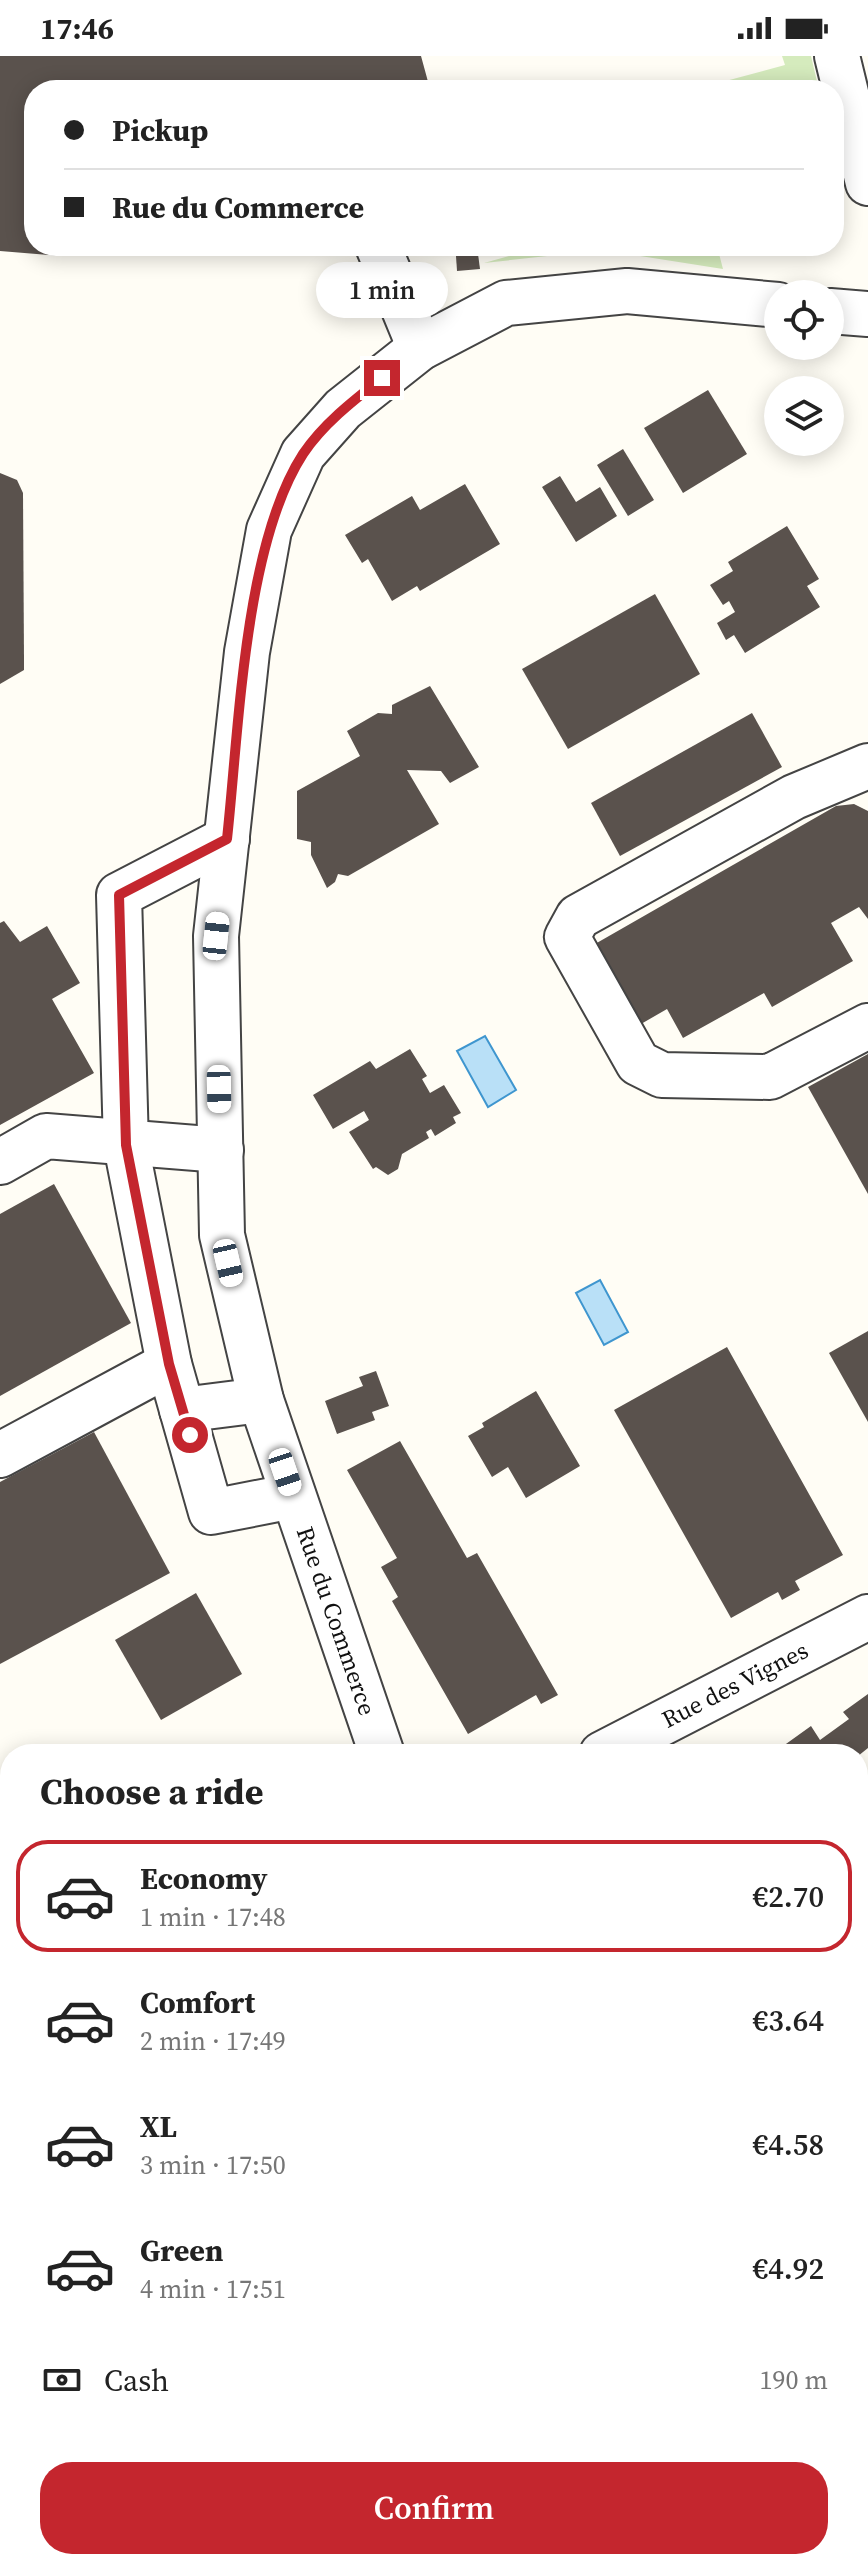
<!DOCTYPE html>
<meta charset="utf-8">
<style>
body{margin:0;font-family:"Source Serif 4",serif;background:#f6f6f6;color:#222;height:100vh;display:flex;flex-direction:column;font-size:30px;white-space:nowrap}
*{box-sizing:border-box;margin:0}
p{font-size:26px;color:#767676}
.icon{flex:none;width:44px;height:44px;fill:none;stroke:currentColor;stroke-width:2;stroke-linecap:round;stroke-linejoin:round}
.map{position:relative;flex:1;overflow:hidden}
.side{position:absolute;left:0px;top:1688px;width:868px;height:826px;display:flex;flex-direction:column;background:#fff;border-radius:32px 32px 0 0;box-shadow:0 4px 20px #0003}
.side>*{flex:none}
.guide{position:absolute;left:24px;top:24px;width:820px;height:176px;border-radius:32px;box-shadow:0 4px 20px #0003;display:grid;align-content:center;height:176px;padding:0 40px;background:#fff}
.fabs{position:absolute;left:764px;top:224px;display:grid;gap:16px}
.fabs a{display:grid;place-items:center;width:80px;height:80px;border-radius:50%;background:#fff;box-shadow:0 4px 20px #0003;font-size:40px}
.end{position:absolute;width:36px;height:36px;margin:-18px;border:10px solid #c4262e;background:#fff;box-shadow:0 0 0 4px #fff}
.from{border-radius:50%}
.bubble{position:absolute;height:56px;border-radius:28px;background:#fff;box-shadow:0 4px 20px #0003;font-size:26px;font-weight:600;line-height:56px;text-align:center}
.car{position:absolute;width:24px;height:48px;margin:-24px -12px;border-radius:10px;box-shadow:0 0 6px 2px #0007;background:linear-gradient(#fff 24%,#345 0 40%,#fff 0 76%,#345 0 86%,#fff 0)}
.guide b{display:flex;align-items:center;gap:28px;height:76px;font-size:30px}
.guide b+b{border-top:2px solid #e0e0e0}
.guide i{width:20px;height:20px;background:#222}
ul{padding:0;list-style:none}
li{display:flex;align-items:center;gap:24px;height:112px;margin:0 16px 12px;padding:0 24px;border:4px solid transparent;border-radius:32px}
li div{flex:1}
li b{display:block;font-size:30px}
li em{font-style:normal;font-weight:600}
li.on{border-color:#c4262e}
li>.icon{width:72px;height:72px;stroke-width:1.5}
h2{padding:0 40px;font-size:36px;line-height:96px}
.pay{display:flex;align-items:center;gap:20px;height:88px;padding:0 40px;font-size:30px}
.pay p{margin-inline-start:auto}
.action{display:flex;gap:16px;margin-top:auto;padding:16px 40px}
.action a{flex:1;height:92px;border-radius:32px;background:#c4262e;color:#fff;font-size:32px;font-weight:600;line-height:92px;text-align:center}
.status{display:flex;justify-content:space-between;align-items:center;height:56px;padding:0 40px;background:#fff;direction:ltr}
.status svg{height:22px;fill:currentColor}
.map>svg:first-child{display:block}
.green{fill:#d5ebbd}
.forest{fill:#b9dc9c}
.water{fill:#b9e0f7;stroke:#3f96cf;stroke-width:2}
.building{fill:#5a524d}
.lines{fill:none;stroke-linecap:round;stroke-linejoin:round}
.minor-casing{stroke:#444;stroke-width:48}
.minor{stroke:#fff;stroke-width:44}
.route{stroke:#c4262e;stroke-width:10}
.labels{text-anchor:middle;stroke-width:8;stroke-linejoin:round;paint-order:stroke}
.street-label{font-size:24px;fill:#111;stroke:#fff}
</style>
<div class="status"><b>17:46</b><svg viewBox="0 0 49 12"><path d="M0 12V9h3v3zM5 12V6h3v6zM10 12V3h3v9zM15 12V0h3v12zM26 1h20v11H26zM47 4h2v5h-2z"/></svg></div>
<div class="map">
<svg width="868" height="2513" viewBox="0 0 868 2513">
<rect width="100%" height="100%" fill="#fffdf5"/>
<g class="green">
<polygon points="782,0 811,0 819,34 692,34 785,9"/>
<polygon points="546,190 717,190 723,213 602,194 484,207"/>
</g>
<polygon class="forest" points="858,1858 868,1864 868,2045 858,2039"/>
<g class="water">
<polygon points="485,980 516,1034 488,1051 457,995"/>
<polygon points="600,1224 628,1276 604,1289 576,1237"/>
</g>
<g class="building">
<polygon points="0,0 421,0 430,33 34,34 34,190 62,190 61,200 0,195"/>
<polygon points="478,198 480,213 457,215 456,200"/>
<polygon points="708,334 747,398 683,437 644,372"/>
<polygon points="623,393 654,444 628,460 597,409"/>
<polygon points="0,417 17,424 23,437 24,603 24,614 0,628"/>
<polygon points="560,420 576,446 600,431 617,460 576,486 542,431"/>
<polygon points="465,428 500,488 420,535 417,530 392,545 368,503 362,507 345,479 412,440 420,454"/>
<polygon points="787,470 819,523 807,530 820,551 745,597 734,579 726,584 717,567 735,556 729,545 723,549 710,529 733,515 728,506"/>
<polygon points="655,538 700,618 568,693 522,613"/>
<polygon points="430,630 479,711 450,727 441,715 407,714 439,768 348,820 338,818 335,826 327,832 311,799 311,786 297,783 297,735 360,700 347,675 378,657 392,658 392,649"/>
<polygon points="752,657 782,711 620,800 591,747"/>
<polygon points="854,748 868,755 868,863 859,851 831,867 853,905 772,951 764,937 683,982 667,953 641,968 595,888 836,750"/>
<polygon points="4,865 20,886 47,870 80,927 52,943 94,1017 0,1069 0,867"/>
<polygon points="410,993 427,1020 422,1023 430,1037 444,1029 461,1057 453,1061 456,1067 435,1080 431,1073 426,1076 429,1082 402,1098 398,1113 388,1119 376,1111 373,1113 349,1076 369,1064 364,1055 333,1073 313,1039 370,1005 376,1013"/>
<polygon points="868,998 868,1138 808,1031"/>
<polygon points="54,1128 131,1267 0,1340 0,1158"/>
<polygon points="868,1275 868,1366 829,1297"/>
<polygon points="727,1291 843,1499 795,1525 800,1534 782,1544 778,1536 731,1562 614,1354"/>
<polygon points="376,1315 389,1350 372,1356 375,1364 337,1378 325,1345 363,1330 359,1321"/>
<polygon points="536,1335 580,1410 526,1442 508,1411 492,1421 468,1380 484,1371 482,1367"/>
<polygon points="94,1376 170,1517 0,1608 0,1426"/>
<polygon points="400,1385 467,1502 477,1497 558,1639 541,1648 536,1639 468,1678 392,1545 398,1541 381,1511 397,1502 347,1414"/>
<polygon points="196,1537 242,1618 161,1664 115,1584"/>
<polygon points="868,1638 868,1692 858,1700 772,1698 811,1670 820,1684 849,1663 843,1656"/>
<polygon points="10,1817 10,1958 0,1963 0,1822"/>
<polygon points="858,2162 868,2173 868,2209 858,2218"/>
<polygon points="595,2504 735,2504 739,2509 735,2513 604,2513"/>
</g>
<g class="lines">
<g class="minor-casing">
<g id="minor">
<polyline points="837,0 868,127"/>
<polyline points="378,190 420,292"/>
<polyline points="830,255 868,258"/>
<polyline points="868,710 794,741 578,861 567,881 638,1007 662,1019 770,1021 868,970"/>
<polyline points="227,783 119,839 126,1089 169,1308 211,1456 293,1440"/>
<polyline points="0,1106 46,1080 221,1094"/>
<polyline points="182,1354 261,1344"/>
<polyline points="0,1399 169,1308"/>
<polyline points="382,1698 261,1344 222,1179 216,880 247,596 269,474 303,398 343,353 420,292 506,247 627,235 778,249"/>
<polyline points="602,1698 868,1561"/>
<polyline points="0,2017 10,2012"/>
<polyline points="858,2356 868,2358"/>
<polyline points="858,2396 868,2406"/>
<polyline points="0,2505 12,2513"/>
<polyline points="806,2513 807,2504"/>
</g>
</g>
<use href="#minor" class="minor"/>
</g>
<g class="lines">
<path class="route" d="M190 1379 169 1308 126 1089 119 839 227 783C239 674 244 489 303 398 323 368 354 344 382 322"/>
</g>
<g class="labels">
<g class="street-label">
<text transform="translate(336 1565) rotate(71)" y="8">Rue du Commerce</text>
<text transform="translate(735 1629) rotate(-27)" y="8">Rue des Vignes</text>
</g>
</g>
</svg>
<div class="fabs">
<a><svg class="icon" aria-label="locate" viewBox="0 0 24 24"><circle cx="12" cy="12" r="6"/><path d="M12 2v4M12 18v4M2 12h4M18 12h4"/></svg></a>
<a><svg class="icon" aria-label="layers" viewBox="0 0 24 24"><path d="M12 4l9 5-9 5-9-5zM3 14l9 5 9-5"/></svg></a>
</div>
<i class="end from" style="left:190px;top:1379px"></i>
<i class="end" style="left:382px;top:322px"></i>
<div class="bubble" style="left:316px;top:206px;width:132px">1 min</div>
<i class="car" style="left:216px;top:880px;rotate:6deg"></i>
<i class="car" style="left:219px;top:1033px;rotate:179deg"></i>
<i class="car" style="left:228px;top:1207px;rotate:167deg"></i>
<i class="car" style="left:285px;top:1416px;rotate:161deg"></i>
<div class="guide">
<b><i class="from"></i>Pickup</b>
<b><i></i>Rue du Commerce</b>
</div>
<section class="side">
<h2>Choose a ride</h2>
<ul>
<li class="on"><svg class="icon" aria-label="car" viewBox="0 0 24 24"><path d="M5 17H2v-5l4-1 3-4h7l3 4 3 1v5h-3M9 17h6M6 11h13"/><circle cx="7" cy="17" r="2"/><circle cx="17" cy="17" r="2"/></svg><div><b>Economy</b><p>1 min · 17:48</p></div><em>€2.70</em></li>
<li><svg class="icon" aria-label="car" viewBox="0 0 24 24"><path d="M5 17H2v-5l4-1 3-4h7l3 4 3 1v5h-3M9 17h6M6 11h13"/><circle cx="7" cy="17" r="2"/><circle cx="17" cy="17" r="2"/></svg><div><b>Comfort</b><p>2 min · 17:49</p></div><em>€3.64</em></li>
<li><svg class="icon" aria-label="car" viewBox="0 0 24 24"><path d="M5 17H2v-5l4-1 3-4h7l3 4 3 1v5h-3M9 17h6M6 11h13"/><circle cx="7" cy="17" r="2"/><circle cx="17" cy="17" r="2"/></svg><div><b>XL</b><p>3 min · 17:50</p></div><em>€4.58</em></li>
<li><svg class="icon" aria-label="car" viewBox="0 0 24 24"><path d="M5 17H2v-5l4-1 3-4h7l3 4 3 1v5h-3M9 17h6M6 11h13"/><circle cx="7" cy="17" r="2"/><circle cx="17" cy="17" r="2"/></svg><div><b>Green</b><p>4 min · 17:51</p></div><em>€4.92</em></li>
</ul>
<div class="pay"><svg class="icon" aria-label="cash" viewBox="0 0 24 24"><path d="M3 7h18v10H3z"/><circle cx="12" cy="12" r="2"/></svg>Cash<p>190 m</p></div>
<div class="action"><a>Confirm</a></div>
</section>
</div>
